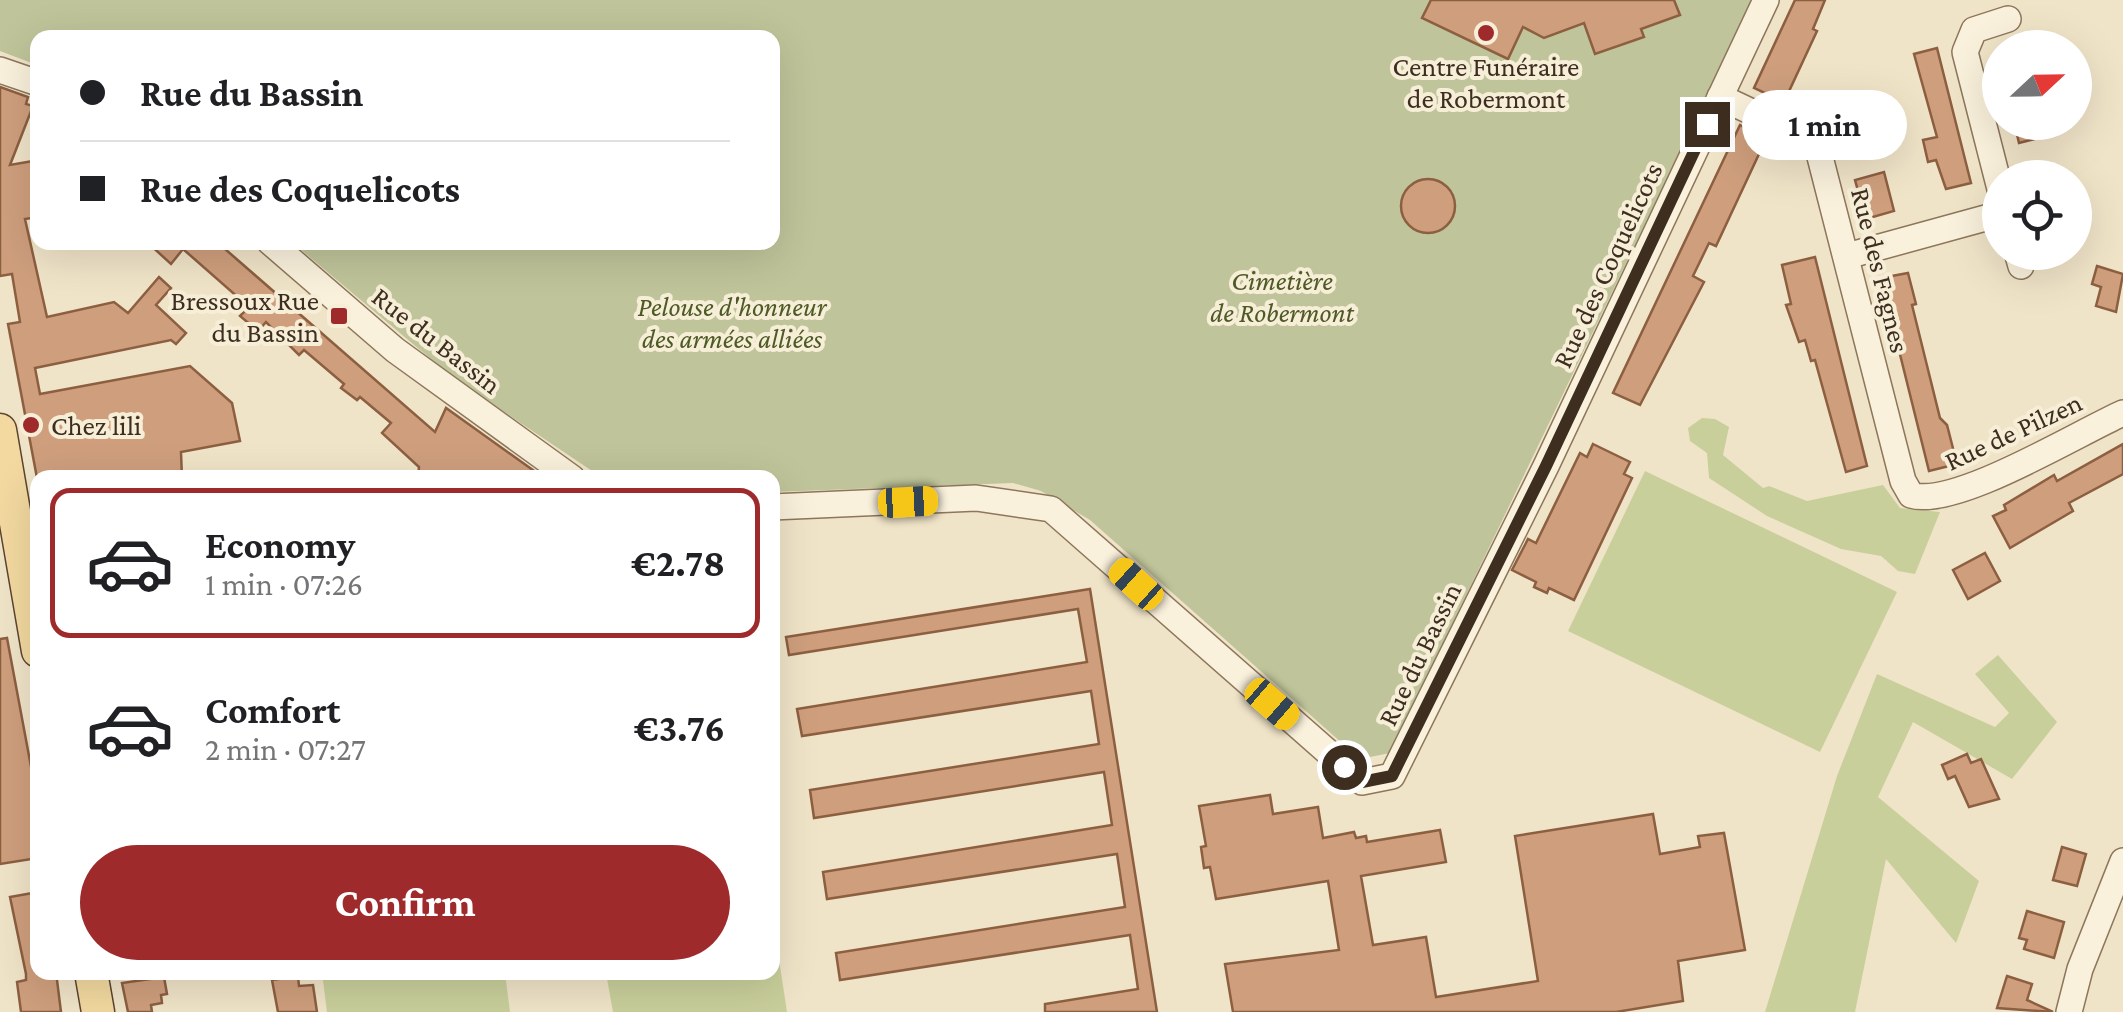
<!DOCTYPE html>
<meta charset="utf-8">
<style>
body{margin:0;font-family:"Crimson Pro",serif;background:#f6f6f6;color:#202124;height:100vh;display:flex;flex-direction:column;font-size:38px;white-space:nowrap}
*{box-sizing:border-box;margin:0}
p{font-size:32px;color:#757577}
.icon{flex:none;width:55px;height:55px;fill:none;stroke:currentColor;stroke-width:2;stroke-linecap:round;stroke-linejoin:round}
.map{position:relative;flex:1;overflow:hidden}
.sheet{position:absolute;left:30px;top:470px;width:750px;height:510px;display:flex;flex-direction:column;background:#fff;border-radius:20px;box-shadow:0 10px 40px #0002}
.sheet>*{flex:none}
.banner{position:absolute;left:30px;top:30px;width:750px;height:220px;border-radius:20px;box-shadow:0 10px 40px #0002;display:grid;align-content:center;height:220px;padding:0 50px;background:#fff}
.needle{width:65px;rotate:68deg}
.controls{position:absolute;left:1982px;top:30px;display:grid;gap:20px}
.controls a{display:grid;place-items:center;width:110px;height:110px;border-radius:50%;background:#fff;box-shadow:0 10px 40px #0002;font-size:50px}
.end{position:absolute;width:45px;height:45px;margin:-22px;border:12px solid #3d2e20;background:#fff;box-shadow:0 0 0 5px #fff}
.from{border-radius:50%}
.bubble{position:absolute;height:70px;border-radius:35px;background:#fff;box-shadow:0 10px 40px #0002;font-size:32px;font-weight:700;line-height:70px;text-align:center}
.car{position:absolute;width:30px;height:60px;margin:-30px -15px;border-radius:12px;box-shadow:0 0 8px 2px #0007;background:linear-gradient(#f5c518 24%,#345 0 40%,#f5c518 0 76%,#345 0 86%,#f5c518 0)}
.banner b{display:flex;align-items:center;gap:35px;height:95px;font-size:38px}
.banner b+b{border-top:2px solid #e0e0e0}
.banner i{width:25px;height:25px;background:#202124}
ul{padding:18px 0 0;list-style:none}
li{display:flex;align-items:center;gap:30px;height:150px;margin:0 20px 15px;padding:0 30px;border:5px solid transparent;border-radius:20px}
li div{flex:1}
li b{display:block;font-size:38px}
li em{font-style:normal;font-weight:700}
li.current{border-color:#9e2a2b}
li>.icon{width:90px;height:90px;stroke-width:1.5}
.primary-button{display:flex;gap:20px;margin-top:auto;padding:20px 50px}
.primary-button a{flex:1;height:115px;border-radius:60px;background:#9e2a2b;color:#fff;font-size:40px;font-weight:700;line-height:115px;text-align:center}
.map>svg:first-child{display:block}
.green{fill:#c9cf9b}
.cemetery{fill:#bfc49a}
.building{fill:#cf9f7d;stroke:#8d5f41;stroke-width:2.5}
.lines{fill:none;stroke-linecap:round;stroke-linejoin:round}
.minor-casing{stroke:#8d765c;stroke-width:28}
.major-casing{stroke:#5b4430;stroke-width:35}
.minor{stroke:#faf1dc;stroke-width:25}
.major{stroke:#f3d9a0;stroke-width:32}
.route{stroke:#3d2e20;stroke-width:12}
.poi-dot{fill:#9e2a2b;stroke:#f7eed8;stroke-width:4}
.labels{text-anchor:middle;stroke-width:8;stroke-linejoin:round;paint-order:stroke}
.poi-label{font-size:28px;fill:#3d2e20;stroke:#f7eed8}
.street-label{font-size:28px;fill:#3d2e20;stroke:#f7eed8}
.park-label{font-size:28px;font-style:italic;fill:#4d5a26;stroke:#f7eed8}
</style>
<div class="map">
<svg width="2123" height="1012" viewBox="0 0 2123 1012">
<rect width="100%" height="100%" fill="#f0e4c8"/>
<g class="green">
<polygon points="1702,418 1715,419 1729,427 1723,455 1763,488 1769,486 1807,501 1883,485 1900,508 1940,512 1915,574 1898,571 1881,556 1841,549 1767,516 1709,478 1707,453 1690,441 1688,428"/>
<polygon points="1645,471 1897,592 1820,752 1568,631"/>
<polygon points="1998,655 2057,722 2012,779 1913,722 1878,797 1979,881 1956,943 1886,859 1855,1012 1765,1012 1837,776 1877,674 1995,727 2009,713 1975,674"/>
<polygon points="777,946 787,1012 613,1012 606,973 772,972 773,947"/>
<polygon points="322,973 505,973 510,1012 327,1012"/>
</g>
<polygon class="cemetery" points="0,0 1753,0 1390,753 1360,759 1090,520 1041,491 1013,483 773,492 772,478 601,477 451,376 293,243 772,242 772,38 38,38 37,65 0,51"/>
<g class="building">
<polygon points="1431,0 1674,0 1680,15 1641,29 1644,37 1595,54 1584,23 1544,38 1523,27 1508,59 1422,18"/>
<polygon points="1795,0 1825,0 1813,29 1817,31 1784,102 1754,88"/>
<polygon points="1937,48 1971,183 1946,189 1936,160 1928,162 1923,140 1937,137 1914,54"/>
<polygon points="0,87 28,97 26,104 33,106 10,165 33,161 38,217 25,219 47,317 114,302 128,313 159,277 171,288 156,305 186,333 176,344 171,340 35,368 40,394 190,366 232,403 240,441 181,452 182,478 37,478 8,324 20,322 12,274 0,276"/>
<polygon points="1860,118 1864,135 1846,139 1841,122"/>
<polygon points="2014,122 2039,122 2042,137 2019,143"/>
<polygon points="1740,125 1766,139 1716,246 1709,243 1693,276 1704,282 1640,405 1613,393"/>
<polygon points="1884,172 1894,211 1866,219 1855,180"/>
<circle cx="1428" cy="206" r="27"/>
<polygon points="147,242 217,242 435,432 446,408 544,478 418,478 419,467 382,433 391,423 360,397 357,400 341,388 344,384 304,350 299,355 266,322 258,331 240,316 247,309 240,299 183,249 171,264"/>
<polygon points="1815,257 1867,466 1846,472 1815,360 1811,361 1805,340 1799,342 1786,305 1791,304 1782,265"/>
<polygon points="2097,266 2123,274 2116,312 2096,306 2101,287 2092,284"/>
<polygon points="1908,273 1916,304 1912,305 1940,418 1947,425 1957,464 1929,471 1881,278"/>
<polygon points="1593,444 1630,462 1624,474 1632,478 1574,600 1549,588 1547,593 1534,587 1536,582 1512,570 1528,539 1536,543 1580,453 1587,457"/>
<polygon points="2123,444 2123,474 2069,503 2073,511 2010,548 1993,516 2006,510 2004,505 2054,475 2057,481"/>
<polygon points="1985,553 2000,581 1968,599 1953,570"/>
<polygon points="1090,589 1157,1012 1045,1012 1045,1004 1138,989 1130,935 840,980 836,953 1125,907 1117,854 827,899 823,872 1112,825 1104,772 814,818 810,790 1099,744 1091,691 802,736 797,709 1087,662 1078,609 789,655 786,637"/>
<polygon points="7,638 38,804 38,858 0,864 0,639"/>
<polygon points="1967,754 1971,763 1981,759 1999,799 1969,807 1955,776 1948,779 1942,765"/>
<polygon points="1270,795 1273,814 1318,807 1323,838 1354,832 1356,838 1366,836 1367,842 1440,830 1446,862 1361,876 1373,945 1426,937 1436,997 1538,981 1515,836 1653,814 1660,854 1700,847 1698,836 1724,833 1745,950 1678,961 1683,1001 1616,1012 1233,1012 1225,964 1339,950 1328,881 1216,899 1210,867 1204,868 1201,847 1206,846 1199,806"/>
<polygon points="2062,847 2086,854 2077,886 2053,880"/>
<polygon points="38,892 38,972 56,972 61,1012 21,1012 17,982 26,980 26,974 10,897"/>
<polygon points="2027,911 2064,922 2054,958 2024,949 2027,940 2019,938"/>
<polygon points="298,976 299,986 313,985 317,1012 278,1012 272,980"/>
<polygon points="2007,976 2032,984 2027,1000 2053,1012 1997,1008"/>
<polygon points="164,977 167,994 161,995 162,1003 151,1005 152,1012 128,1012 122,983"/>
</g>
<g class="lines">
<g class="minor-casing">
<g id="minor">
<polyline points="0,70 38,83"/>
<path d="M1720 97 1803 136 1819 153 1903 481 1911 495C1954 509 2076 434 2123 413"/>
<polyline points="2000,189 1965,52 1974,30 2008,19"/>
<polyline points="270,242 395,350 572,478"/>
<polyline points="2017,252 2021,266"/>
<polyline points="1847,256 2000,214"/>
<polyline points="772,507 976,498 1051,509 1362,782 1392,776 1546,466 1766,0"/>
<polyline points="2069,1012 2080,969 2123,861"/>
</g>
</g>
<g class="major-casing">
<g id="major">
<polyline points="0,430 38,651"/>
<polyline points="91,972 98,1012"/>
</g>
</g>
<use href="#minor" class="minor"/>
<use href="#major" class="major"/>
</g>
<g class="lines">
<polyline class="route" points="1344,767 1362,782 1392,776 1546,466 1707,124"/>
</g>
<g class="poi-dot">
<circle cx="1486" cy="33" r="10"/>
<rect x="329" y="306" width="20" height="20" rx="5"/>
<circle cx="31" cy="425" r="10"/>
</g>
<g class="labels">
<g class="poi-label">
<text x="1486" y="76">Centre Funéraire<tspan x="1486" dy="32">de Robermont</tspan></text>
<text x="319" y="310" text-anchor="end">Bressoux Rue<tspan x="319" dy="32">du Bassin</tspan></text>
<text x="51" y="435" text-anchor="start">Chez lili</text>
</g>
<g class="street-label">
<text transform="translate(1607 265) rotate(-65)" y="10">Rue des Coquelicots</text>
<text transform="translate(1881 270) rotate(76)" y="10">Rue des Fagnes</text>
<text transform="translate(437 340) rotate(38)" y="10">Rue du Bassin</text>
<text transform="translate(2013 431) rotate(-25)" y="10">Rue de Pilzen</text>
<text transform="translate(1419 654) rotate(-64)" y="10">Rue du Bassin</text>
</g>
<g class="park-label">
<text x="1282" y="290">Cimetière<tspan x="1282" dy="32">de Robermont</tspan></text>
<text x="732" y="316">Pelouse d'honneur<tspan x="732" dy="32">des armées alliées</tspan></text>
</g>
</g>
</svg>
<div class="controls">
<a><svg class="needle" viewBox="-14 -14 28 28"><path d="M0-13l5 13h-10z" fill="#e53935"/><path d="M0 13l5-13h-10z" fill="#757577"/></svg></a>
<a><svg class="icon" aria-label="locate" viewBox="0 0 24 24"><circle cx="12" cy="12" r="6"/><path d="M12 2v4M12 18v4M2 12h4M18 12h4"/></svg></a>
</div>
<i class="end from" style="left:1344px;top:767px"></i>
<i class="end" style="left:1707px;top:124px"></i>
<div class="bubble" style="left:1742px;top:90px;width:165px">1 min</div>
<i class="car" style="left:908px;top:502px;rotate:87deg"></i>
<i class="car" style="left:1136px;top:584px;rotate:312deg"></i>
<i class="car" style="left:1272px;top:704px;rotate:131deg"></i>
<div class="banner">
<b><i class="from"></i>Rue du Bassin</b>
<b><i></i>Rue des Coquelicots</b>
</div>
<section class="sheet">
<ul>
<li class="current"><svg class="icon" aria-label="car" viewBox="0 0 24 24"><path d="M5 17H2v-5l4-1 3-4h7l3 4 3 1v5h-3M9 17h6M6 11h13"/><circle cx="7" cy="17" r="2"/><circle cx="17" cy="17" r="2"/></svg><div><b>Economy</b><p>1 min · 07:26</p></div><em>€2.78</em></li>
<li><svg class="icon" aria-label="car" viewBox="0 0 24 24"><path d="M5 17H2v-5l4-1 3-4h7l3 4 3 1v5h-3M9 17h6M6 11h13"/><circle cx="7" cy="17" r="2"/><circle cx="17" cy="17" r="2"/></svg><div><b>Comfort</b><p>2 min · 07:27</p></div><em>€3.76</em></li>
</ul>
<div class="primary-button"><a>Confirm</a></div>
</section>
</div>
